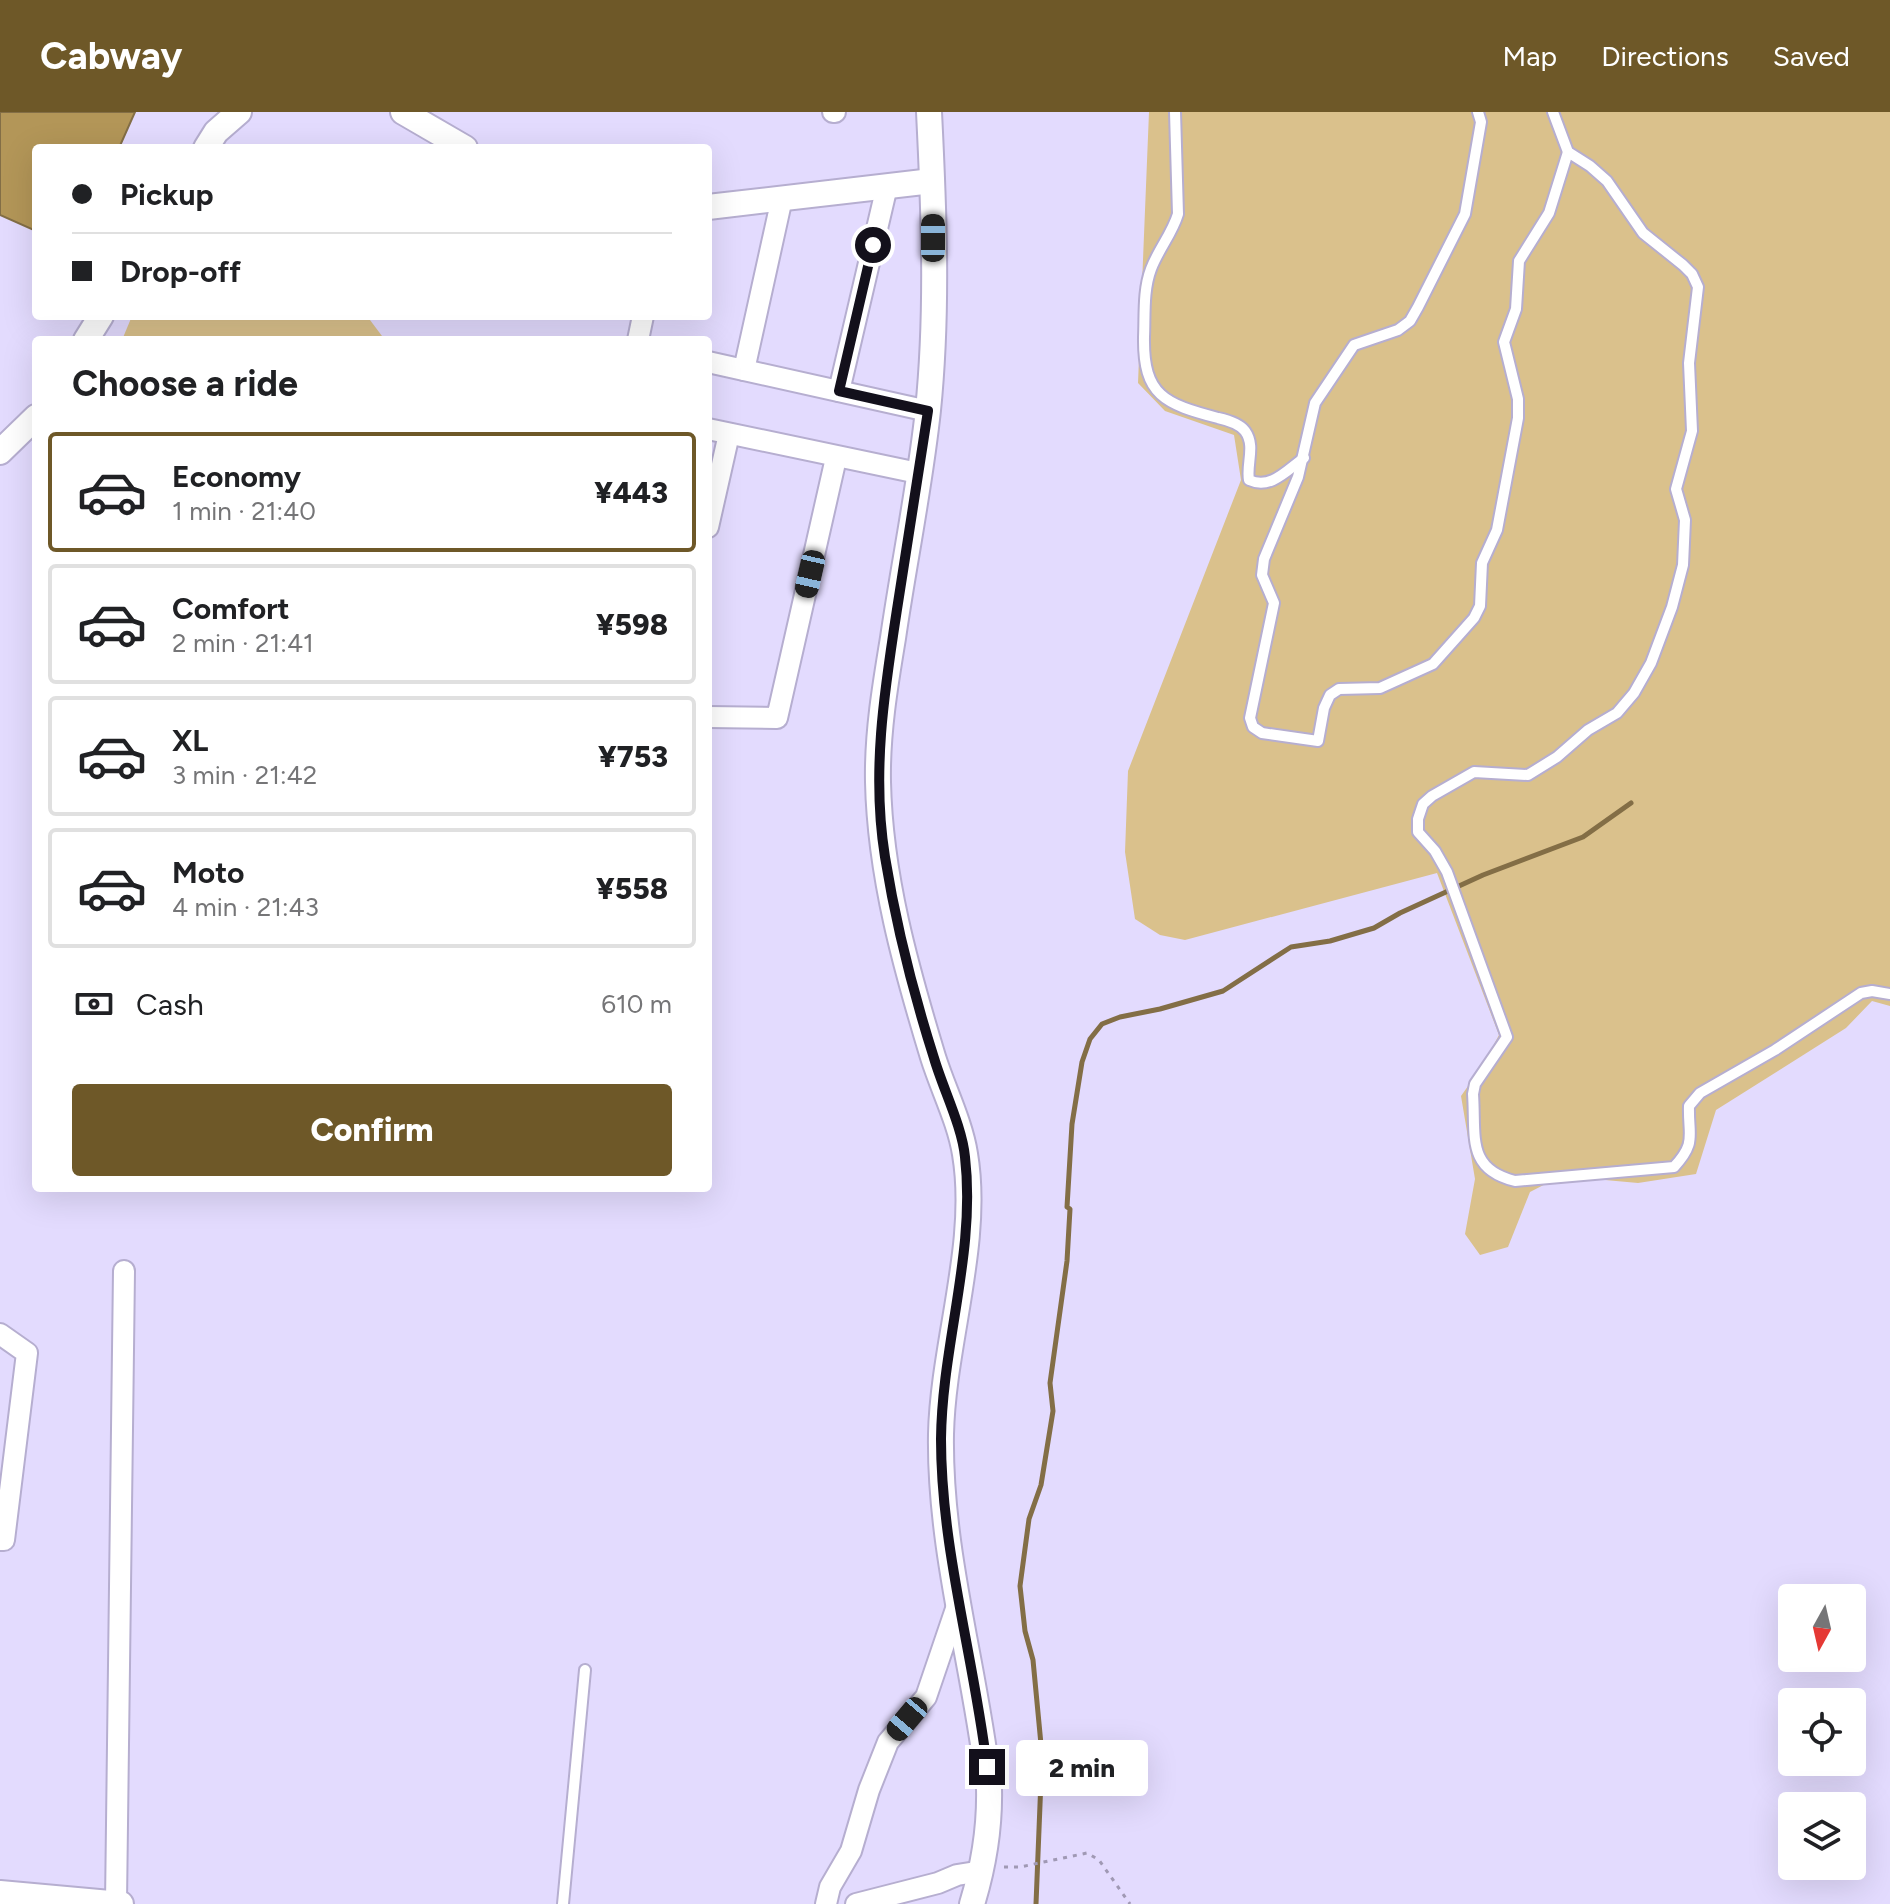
<!DOCTYPE html>
<meta charset="utf-8">
<style>
body{margin:0;font-family:Figtree,sans-serif;background:#f6f6f6;color:#202124;height:100vh;display:flex;flex-direction:column;font-size:30px;white-space:nowrap}
*{box-sizing:border-box;margin:0}
p{font-size:26px;color:#757577}
.icon{flex:none;width:44px;height:44px;fill:none;stroke:currentColor;stroke-width:2;stroke-linecap:round;stroke-linejoin:round}
.map{position:relative;flex:1;overflow:hidden}
.panel{position:absolute;left:32px;top:224px;width:680px;height:856px;display:flex;flex-direction:column;background:#fff;border-radius:8px;box-shadow:0 8px 32px #0002}
.panel>*{flex:none}
.guide{position:absolute;left:32px;top:32px;width:680px;height:176px;border-radius:8px;box-shadow:0 8px 32px #0002;display:grid;align-content:center;height:176px;padding:0 40px;background:#fff}
.needle{width:52px;rotate:188deg}
.controls{position:absolute;left:1778px;top:1472px;display:grid;gap:16px}
.controls a{display:grid;place-items:center;width:88px;height:88px;border-radius:8px;background:#fff;box-shadow:0 8px 32px #0002;font-size:40px}
.end{position:absolute;width:36px;height:36px;margin:-18px;border:10px solid #13101b;background:#fff;box-shadow:0 0 0 4px #fff}
.from{border-radius:50%}
.bubble{position:absolute;height:56px;border-radius:8px;background:#fff;box-shadow:0 8px 32px #0002;font-size:26px;font-weight:800;line-height:56px;text-align:center}
.car{position:absolute;width:24px;height:48px;margin:-24px -12px;border-radius:10px;box-shadow:0 0 6px 2px #0007;background:linear-gradient(#222 24%,#8ab4d8 0 40%,#222 0 76%,#8ab4d8 0 86%,#222 0)}
.guide b{display:flex;align-items:center;gap:28px;height:76px;font-size:30px}
.guide b+b{border-top:2px solid #e0e0e0}
.guide i{width:20px;height:20px;background:#202124}
ul{padding:0;list-style:none}
li{display:flex;align-items:center;gap:24px;height:120px;margin:0 16px 12px;padding:0 24px;border:4px solid #e0e0e0;border-radius:8px}
li div{flex:1}
li b{display:block;font-size:30px}
li em{font-style:normal;font-weight:800}
li.current{border-color:#6e5828}
li>.icon{width:72px;height:72px;stroke-width:1.5}
h2{padding:0 40px;font-size:36px;line-height:96px}
.pay{display:flex;align-items:center;gap:20px;height:88px;padding:0 40px;font-size:30px}
.pay p{margin-inline-start:auto}
.primary-button{display:flex;gap:16px;margin-top:auto;padding:16px 40px}
.primary-button a{flex:1;height:92px;border-radius:8px;background:#6e5828;color:#fff;font-size:32px;font-weight:800;line-height:92px;text-align:center}
header{display:flex;align-items:center;gap:48px;box-sizing:border-box;height:112px;padding:0 40px;background:#6e5828;color:#fff}
header strong{font-size:38px}
nav{display:flex;gap:44px;margin-inline-start:auto;font-size:28px}
.map>svg:first-child{display:block}
.green{fill:#dac18c}
.water{fill:#b39658;stroke:#836e46;stroke-width:2}
.lines{fill:none;stroke-linecap:round;stroke-linejoin:round}
.stream{stroke:#836e46;stroke-width:5}
.service-casing{stroke:#b6aed0;stroke-width:14}
.minor-casing{stroke:#b6aed0;stroke-width:24}
.tertiary-casing{stroke:#b6aed0;stroke-width:28}
.path{stroke:#a099b4;stroke-width:3;stroke-dasharray:4 6;stroke-linecap:butt}
.service{stroke:#fff;stroke-width:10}
.minor{stroke:#fff;stroke-width:20}
.tertiary{stroke:#fff;stroke-width:24}
.route{stroke:#13101b;stroke-width:10}
</style>
<header>
<strong>Cabway</strong>
<nav><a>Map</a><a>Directions</a><a>Saved</a></nav>
</header>
<div class="map">
<svg width="1890" height="1792" viewBox="0 0 1890 1792">
<rect width="100%" height="100%" fill="#e3dbfe"/>
<g class="green">
<polygon points="1149,0 1890,0 1890,894 1872,889 1846,916 1716,998 1696,1062 1638,1071 1561,1064 1530,1080 1508,1135 1480,1143 1465,1122 1475,1067 1461,984 1483,953 1499,923 1437,761 1185,828 1160,823 1135,807 1125,740 1128,659 1241,368 1234,323 1165,299 1138,271"/>
<polygon points="132,204 367,204 385,228 122,228"/>
</g>
<polygon class="water" points="0,0 135,0 119,36 36,36 36,119 0,103"/>
<g class="lines">
<polyline class="stream" points="1036,1792 1042,1643 1033,1548 1025,1519 1020,1474 1029,1407 1041,1373 1053,1299 1050,1271 1067,1149 1070,1097 1067,1095 1072,1012 1082,950 1090,927 1102,912 1120,905 1160,897 1223,879 1291,835 1330,829 1374,816 1400,801 1483,763 1583,725 1631,691"/>
<g class="service-casing">
<g id="service">
<path d="M1175 0 1178 102C1172 122 1158 138 1151 157 1143 178 1145 203 1144 225 1143 284 1165 292 1218 306 1227 308 1239 311 1245 319 1256 334 1246 352 1249 368 1271 378 1287 358 1304 346"/>
<polyline points="1478,0 1481,10 1465,102 1418,195 1410,209 1398,218 1354,233 1315,291 1298,365 1264,447 1262,463 1274,491 1250,606 1253,615 1262,621 1318,629 1324,596 1330,583 1339,577 1380,576 1433,552 1474,506 1480,494 1482,451 1497,418 1518,306 1518,287 1504,230 1516,197 1519,149 1549,101 1568,40"/>
<path d="M1553 0 1568 40 1590 54 1607 69 1643 121 1683 153 1692 162 1698 175 1689 251 1692 319 1676 377 1685 408 1683 453 1672 495 1651 551 1634 581 1617 601 1588 618 1557 645 1528 663 1474 660 1432 684 1423 692 1418 707V720L1435 739 1447 760 1507 925 1475 972 1473 982C1476 1024 1466 1057 1515 1069L1674 1055C1697 1030 1688 1024 1689 994L1700 981 1775 938 1861 881 1872 879 1890 882"/>
<polyline points="563,1792 585,1558"/>
</g>
</g>
<g class="minor-casing">
<g id="minor">
<polyline points="833,0 835,0"/>
<polyline points="638,228 643,204"/>
<polyline points="708,250 928,299"/>
<polyline points="744,258 782,86"/>
<polyline points="839,279 887,74"/>
<polyline points="708,317 918,361"/>
<polyline points="708,415 729,322"/>
<polyline points="708,605 777,606 836,346"/>
<polyline points="0,1222 27,1241 4,1428 0,1428"/>
<polyline points="116,1791 124,1159"/>
<polyline points="826,1792 830,1775 851,1739 869,1678 888,1630 926,1585 958,1491"/>
<polyline points="856,1792 938,1771 957,1763 982,1759"/>
</g>
</g>
<g class="tertiary-casing">
<g id="tertiary">
<polyline points="403,0 465,36"/>
<path d="M929 0C934 99 938 200 928 298 920 374 904 450 893 526 885 574 877 622 878 670 880 764 906 856 933 945 943 977 960 1010 965 1042 980 1131 943 1231 941 1322 939 1441 976 1558 989 1676 990 1717 984 1753 972 1792"/>
<polyline points="206,36 216,20 239,0"/>
<polyline points="708,95 932,69"/>
<polyline points="86,228 101,204"/>
<polyline points="0,340 36,305"/>
<polyline points="0,1781 121,1792"/>
</g>
</g>
<polyline class="path" points="1004,1755 1020,1755 1087,1741 1099,1748 1130,1792"/>
<use href="#service" class="service"/>
<use href="#minor" class="minor"/>
<use href="#tertiary" class="tertiary"/>
</g>
<g class="lines">
<path class="route" d="M873 133 839 279 928 299C918 363 908 427 898 491 885 575 871 659 885 745 896 813 913 880 934 946 943 977 962 1014 965 1045 976 1140 942 1232 941 1327 941 1438 974 1545 987 1655"/>
</g>
</svg>
<div class="controls">
<a><svg class="needle" viewBox="-14 -14 28 28"><path d="M0-13l5 13h-10z" fill="#e53935"/><path d="M0 13l5-13h-10z" fill="#757577"/></svg></a>
<a><svg class="icon" aria-label="locate" viewBox="0 0 24 24"><circle cx="12" cy="12" r="6"/><path d="M12 2v4M12 18v4M2 12h4M18 12h4"/></svg></a>
<a><svg class="icon" aria-label="layers" viewBox="0 0 24 24"><path d="M12 4l9 5-9 5-9-5zM3 14l9 5 9-5"/></svg></a>
</div>
<i class="end from" style="left:873px;top:133px"></i>
<i class="end" style="left:987px;top:1655px"></i>
<div class="bubble" style="left:1016px;top:1628px;width:132px">2 min</div>
<i class="car" style="left:933px;top:126px;rotate:0deg"></i>
<i class="car" style="left:810px;top:462px;rotate:193deg"></i>
<i class="car" style="left:907px;top:1607px;rotate:220deg"></i>
<div class="guide">
<b><i class="from"></i>Pickup</b>
<b><i></i>Drop-off</b>
</div>
<section class="panel">
<h2>Choose a ride</h2>
<ul>
<li class="current"><svg class="icon" aria-label="car" viewBox="0 0 24 24"><path d="M5 17H2v-5l4-1 3-4h7l3 4 3 1v5h-3M9 17h6M6 11h13"/><circle cx="7" cy="17" r="2"/><circle cx="17" cy="17" r="2"/></svg><div><b>Economy</b><p>1 min · 21:40</p></div><em>¥443</em></li>
<li><svg class="icon" aria-label="car" viewBox="0 0 24 24"><path d="M5 17H2v-5l4-1 3-4h7l3 4 3 1v5h-3M9 17h6M6 11h13"/><circle cx="7" cy="17" r="2"/><circle cx="17" cy="17" r="2"/></svg><div><b>Comfort</b><p>2 min · 21:41</p></div><em>¥598</em></li>
<li><svg class="icon" aria-label="car" viewBox="0 0 24 24"><path d="M5 17H2v-5l4-1 3-4h7l3 4 3 1v5h-3M9 17h6M6 11h13"/><circle cx="7" cy="17" r="2"/><circle cx="17" cy="17" r="2"/></svg><div><b>XL</b><p>3 min · 21:42</p></div><em>¥753</em></li>
<li><svg class="icon" aria-label="car" viewBox="0 0 24 24"><path d="M5 17H2v-5l4-1 3-4h7l3 4 3 1v5h-3M9 17h6M6 11h13"/><circle cx="7" cy="17" r="2"/><circle cx="17" cy="17" r="2"/></svg><div><b>Moto</b><p>4 min · 21:43</p></div><em>¥558</em></li>
</ul>
<div class="pay"><svg class="icon" aria-label="cash" viewBox="0 0 24 24"><path d="M3 7h18v10H3z"/><circle cx="12" cy="12" r="2"/></svg>Cash<p>610 m</p></div>
<div class="primary-button"><a>Confirm</a></div>
</section>
</div>
